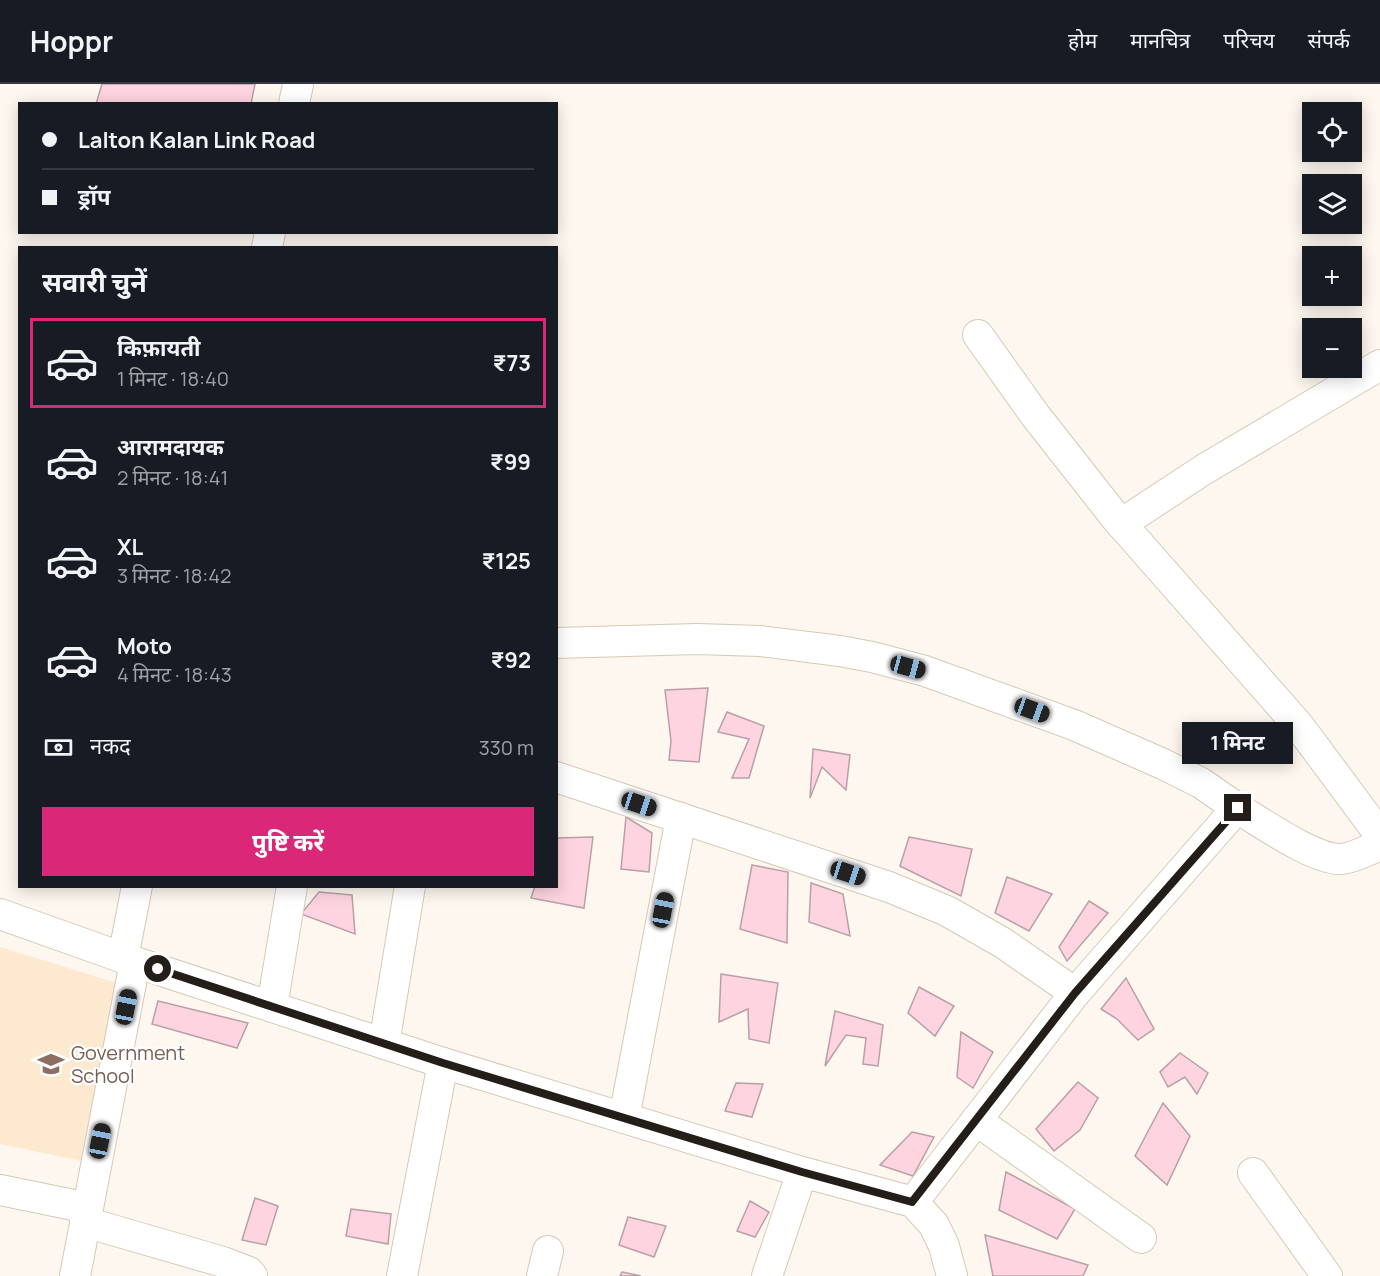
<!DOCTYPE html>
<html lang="hi">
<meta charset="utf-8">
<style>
body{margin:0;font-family:Manrope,"Noto Sans Devanagari",sans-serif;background:#20242c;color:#f1f3f6;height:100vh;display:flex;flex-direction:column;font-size:22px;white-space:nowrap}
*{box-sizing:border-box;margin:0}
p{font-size:20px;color:#9ea1a6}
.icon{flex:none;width:33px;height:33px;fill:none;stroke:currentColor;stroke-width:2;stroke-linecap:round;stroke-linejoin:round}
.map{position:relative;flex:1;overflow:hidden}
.panel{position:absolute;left:18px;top:162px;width:540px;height:642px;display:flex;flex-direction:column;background:#171b24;border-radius:0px;box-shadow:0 3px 15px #0003}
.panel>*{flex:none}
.top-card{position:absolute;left:18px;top:18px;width:540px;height:132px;border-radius:0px;box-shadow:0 3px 15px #0003;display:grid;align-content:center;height:132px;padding:0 24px;background:#171b24}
.tools{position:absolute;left:1302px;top:18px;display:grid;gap:12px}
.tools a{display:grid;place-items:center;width:60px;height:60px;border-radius:0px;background:#171b24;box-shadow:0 3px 15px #0003;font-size:30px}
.end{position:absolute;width:27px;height:27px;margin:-14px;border:8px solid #241e18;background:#fff;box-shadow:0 0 0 3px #fff}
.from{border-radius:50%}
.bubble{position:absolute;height:42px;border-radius:0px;background:#171b24;box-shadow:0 3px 15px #0003;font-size:20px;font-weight:700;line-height:42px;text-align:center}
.car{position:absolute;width:18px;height:36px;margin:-18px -9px;border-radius:8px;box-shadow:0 0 4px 2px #0007;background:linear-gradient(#222 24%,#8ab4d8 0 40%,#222 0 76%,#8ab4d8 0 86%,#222 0)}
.top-card b{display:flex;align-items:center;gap:21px;height:57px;font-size:22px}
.top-card b+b{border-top:2px solid #363941}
.top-card i{width:15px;height:15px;background:#f1f3f6}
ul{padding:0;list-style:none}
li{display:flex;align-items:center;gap:18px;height:90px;margin:0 12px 9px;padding:0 12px;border:3px solid transparent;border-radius:0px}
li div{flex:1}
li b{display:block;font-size:22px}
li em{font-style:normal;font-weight:700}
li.current{border-color:#db2777}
li>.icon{width:54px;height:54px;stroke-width:1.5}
h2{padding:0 24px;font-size:27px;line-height:72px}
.pay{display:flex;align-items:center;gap:15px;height:66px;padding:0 24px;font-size:22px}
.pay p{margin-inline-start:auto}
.button{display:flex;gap:12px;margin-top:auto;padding:12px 24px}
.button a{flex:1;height:69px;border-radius:0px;background:#db2777;color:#fff;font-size:24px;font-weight:700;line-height:69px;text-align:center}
header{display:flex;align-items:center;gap:36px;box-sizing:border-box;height:84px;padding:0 30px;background:#171b24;border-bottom:2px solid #363941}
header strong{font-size:28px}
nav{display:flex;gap:33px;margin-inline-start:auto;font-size:21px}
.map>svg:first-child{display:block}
.built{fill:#fde9cf}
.building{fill:#fdd4e0;stroke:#b9a0a7;stroke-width:1.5}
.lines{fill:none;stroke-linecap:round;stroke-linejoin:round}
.minor-casing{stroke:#d7c8b5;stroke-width:32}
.minor{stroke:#fff;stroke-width:30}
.route{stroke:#241e18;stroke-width:8}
.labels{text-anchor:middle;stroke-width:4.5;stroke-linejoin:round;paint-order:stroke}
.education-label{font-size:20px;fill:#785e54;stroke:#fff;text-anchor:start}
</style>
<header>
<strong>Hoppr</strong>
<nav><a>होम</a><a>मानचित्र</a><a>परिचय</a><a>संपर्क</a></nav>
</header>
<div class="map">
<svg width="1380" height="1192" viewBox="0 0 1380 1192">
<rect width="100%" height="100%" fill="#fdf7ef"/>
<polygon class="built" points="0,863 120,900 82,1077 0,1060"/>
<g class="building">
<polygon points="102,0 255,0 251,20 96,20"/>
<polygon points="708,604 699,678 669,676 671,657 665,606"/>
<polygon points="727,628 764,642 749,694 732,694 749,655 718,648"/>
<polygon points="813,665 850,671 846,706 822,683 810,714"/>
<polygon points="626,733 652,749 649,788 621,785"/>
<polygon points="593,753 584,824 531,814 535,802 556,802 556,754"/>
<polygon points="909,753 972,765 961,812 900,782"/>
<polygon points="752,781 788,788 787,859 740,845"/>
<polygon points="1007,793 1052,810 1029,847 995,829"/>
<polygon points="811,799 843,810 850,852 809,838"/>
<polygon points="319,808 352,811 355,850 301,830"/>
<polygon points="1089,817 1108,829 1067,877 1059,863"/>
<polygon points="721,890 778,899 769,959 749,955 748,925 719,938"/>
<polygon points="1126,894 1154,945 1138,956 1117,935 1101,925"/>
<polygon points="919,903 954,922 935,952 908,929"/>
<polygon points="158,917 248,939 237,964 152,940"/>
<polygon points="835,927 883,941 878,982 863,980 866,954 846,951 825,982"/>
<polygon points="961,948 993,968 973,1004 957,993"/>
<polygon points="1180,969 1208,989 1197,1010 1185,993 1168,1003 1160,988"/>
<polygon points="1078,998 1098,1014 1080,1046 1054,1067 1036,1045"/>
<polygon points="736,999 763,1000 752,1033 725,1027"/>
<polygon points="1163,1019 1190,1052 1167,1101 1135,1072"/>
<polygon points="912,1048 934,1053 913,1092 880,1081"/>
<polygon points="1006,1088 1075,1125 1057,1155 999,1126"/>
<polygon points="255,1114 278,1122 266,1161 242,1156"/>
<polygon points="750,1117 769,1128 755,1153 737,1147"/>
<polygon points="351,1125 391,1130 388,1160 346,1152"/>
<polygon points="628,1133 666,1142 654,1173 619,1161"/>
<polygon points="985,1151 1088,1181 1083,1192 993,1192"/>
<polygon points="622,1188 641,1192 620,1192"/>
</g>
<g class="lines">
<g class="minor-casing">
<g id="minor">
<polyline points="294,20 298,0"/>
<polyline points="267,164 270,148"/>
<polyline points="978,251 1035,331 1116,434 1299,642 1380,751"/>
<polyline points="1121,440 1203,386 1380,281"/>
<polyline points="556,559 697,555 760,557 840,567 872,573 925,587 1074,641 1163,680 1201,699 1237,724"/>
<polyline points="556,693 889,803 947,827 1003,859 1075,909"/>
<polyline points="0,830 135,878 443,979 802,1088 913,1118 934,1141 944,1162 952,1192"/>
<polyline points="123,874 137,802"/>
<polyline points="272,923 292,802"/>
<polyline points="384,960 410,802"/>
<polyline points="624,1034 681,734"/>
<polyline points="976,1036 1141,1154"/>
<polyline points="1253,1089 1327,1192"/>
<polyline points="0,1106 88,1124"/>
<path d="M913 1118 1075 909 1237 724C1261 738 1314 776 1341 775 1354 774 1368 766 1380 761"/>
<polyline points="85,1138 223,1178 249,1188 252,1192"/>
<polyline points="75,1192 135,878"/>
<polyline points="402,1192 443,979"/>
<polyline points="542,1192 548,1167"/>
<polyline points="767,1192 802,1088"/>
</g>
</g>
<use href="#minor" class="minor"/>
</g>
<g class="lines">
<polyline class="route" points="158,885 443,979 802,1088 912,1118 1075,909 1238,724"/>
</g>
<defs>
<g id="school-bare" transform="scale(2.07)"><path d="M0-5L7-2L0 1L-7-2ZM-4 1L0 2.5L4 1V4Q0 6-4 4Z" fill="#8d6e63" stroke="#fff" stroke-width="2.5" paint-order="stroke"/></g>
</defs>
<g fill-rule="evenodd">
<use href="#school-bare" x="51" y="980"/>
</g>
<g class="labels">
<g class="education-label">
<text x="71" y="976">Government<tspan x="71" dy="23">School</tspan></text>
</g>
</g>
</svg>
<div class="tools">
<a><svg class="icon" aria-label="locate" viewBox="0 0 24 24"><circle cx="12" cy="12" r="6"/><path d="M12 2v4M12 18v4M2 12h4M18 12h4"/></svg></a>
<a><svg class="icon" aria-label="layers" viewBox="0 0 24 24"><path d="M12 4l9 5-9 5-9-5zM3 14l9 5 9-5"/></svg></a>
<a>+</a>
<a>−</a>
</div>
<i class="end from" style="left:158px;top:885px"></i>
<i class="end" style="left:1238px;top:724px"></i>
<div class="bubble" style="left:1182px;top:638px;width:111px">1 मिनट</div>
<i class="car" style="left:908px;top:583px;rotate:105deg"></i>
<i class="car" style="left:1032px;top:626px;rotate:110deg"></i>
<i class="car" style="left:639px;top:720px;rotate:108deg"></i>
<i class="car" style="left:848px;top:789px;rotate:108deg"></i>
<i class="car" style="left:663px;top:826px;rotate:11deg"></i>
<i class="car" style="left:126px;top:923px;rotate:11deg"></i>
<i class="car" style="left:100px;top:1057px;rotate:11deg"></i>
<div class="top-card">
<b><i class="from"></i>Lalton Kalan Link Road</b>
<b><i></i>ड्रॉप</b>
</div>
<section class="panel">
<h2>सवारी चुनें</h2>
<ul>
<li class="current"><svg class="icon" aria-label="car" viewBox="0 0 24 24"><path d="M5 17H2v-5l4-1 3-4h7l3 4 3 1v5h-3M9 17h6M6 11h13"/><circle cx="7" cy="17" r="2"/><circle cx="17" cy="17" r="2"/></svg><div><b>किफ़ायती</b><p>1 मिनट · 18:40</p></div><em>₹73</em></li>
<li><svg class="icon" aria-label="car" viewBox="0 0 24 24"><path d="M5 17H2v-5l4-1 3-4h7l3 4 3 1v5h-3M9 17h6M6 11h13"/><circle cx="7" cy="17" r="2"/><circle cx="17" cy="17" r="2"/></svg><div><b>आरामदायक</b><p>2 मिनट · 18:41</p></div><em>₹99</em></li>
<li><svg class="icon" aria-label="car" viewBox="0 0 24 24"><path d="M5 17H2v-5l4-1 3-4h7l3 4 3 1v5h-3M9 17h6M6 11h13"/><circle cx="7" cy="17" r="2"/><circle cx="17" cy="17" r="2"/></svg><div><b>XL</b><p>3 मिनट · 18:42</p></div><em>₹125</em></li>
<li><svg class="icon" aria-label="car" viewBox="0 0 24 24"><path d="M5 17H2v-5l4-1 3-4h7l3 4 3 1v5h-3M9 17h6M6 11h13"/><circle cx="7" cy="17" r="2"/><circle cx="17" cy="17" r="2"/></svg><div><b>Moto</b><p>4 मिनट · 18:43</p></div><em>₹92</em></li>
</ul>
<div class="pay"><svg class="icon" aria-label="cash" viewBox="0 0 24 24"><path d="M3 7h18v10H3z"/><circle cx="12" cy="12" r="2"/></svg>नकद<p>330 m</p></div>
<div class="button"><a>पुष्टि करें</a></div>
</section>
</div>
